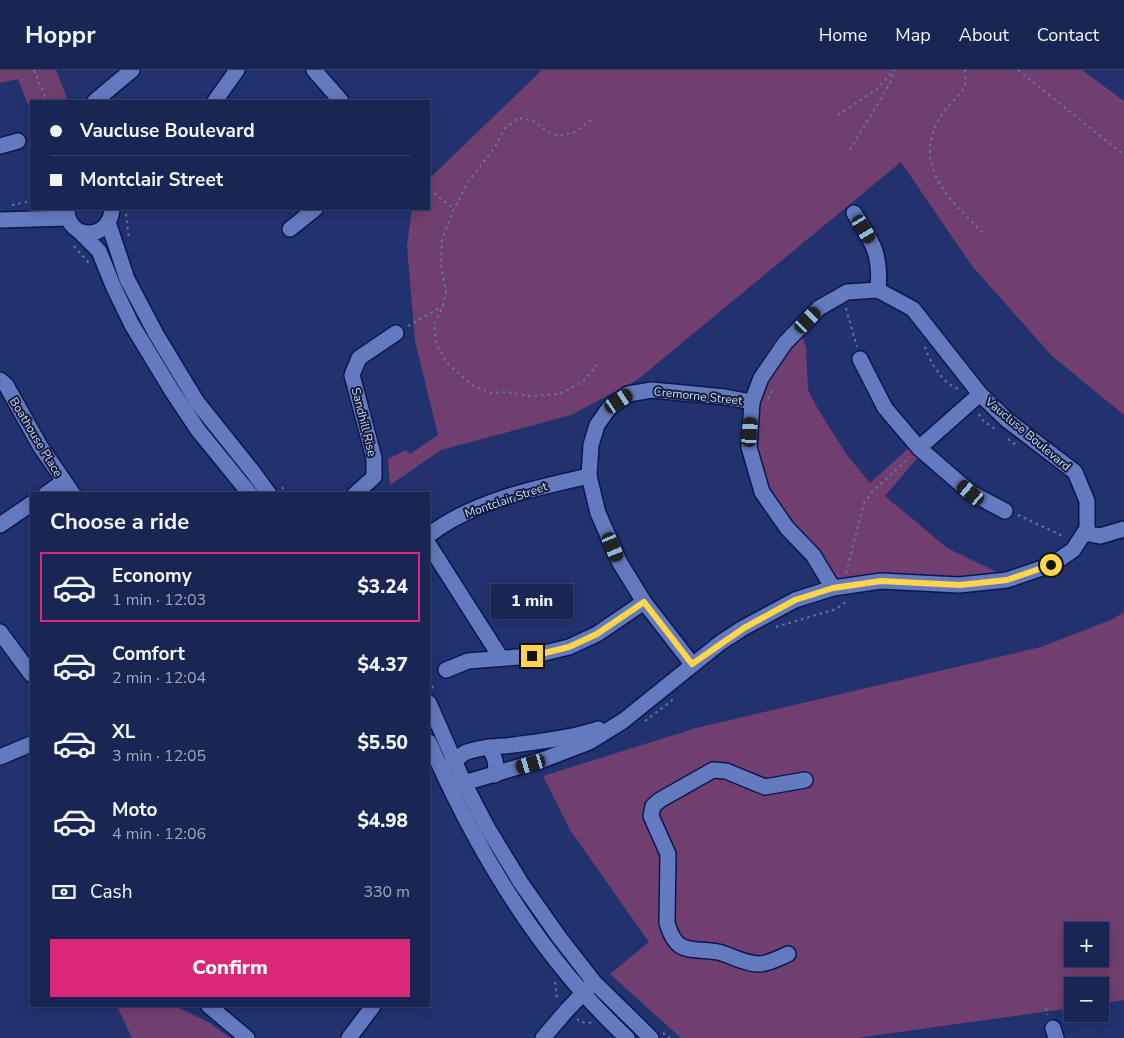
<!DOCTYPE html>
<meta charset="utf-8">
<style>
body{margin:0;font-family:"Nunito Sans",sans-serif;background:#26325d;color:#f1f3f6;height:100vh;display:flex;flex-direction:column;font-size:19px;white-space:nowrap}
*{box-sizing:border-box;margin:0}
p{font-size:16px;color:#9fa5b8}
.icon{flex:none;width:28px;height:28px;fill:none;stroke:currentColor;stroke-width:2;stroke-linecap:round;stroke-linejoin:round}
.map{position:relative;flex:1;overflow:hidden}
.drawer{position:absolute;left:30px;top:422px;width:400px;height:515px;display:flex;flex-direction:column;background:#192653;border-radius:0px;box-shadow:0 2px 12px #0003,0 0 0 1px #37436a}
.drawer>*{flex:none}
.hud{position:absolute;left:30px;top:30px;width:400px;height:110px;border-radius:0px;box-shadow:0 2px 12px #0003,0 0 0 1px #37436a;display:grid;align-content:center;height:110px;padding:0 20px;background:#192653}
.tools{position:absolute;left:1064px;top:852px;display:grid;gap:10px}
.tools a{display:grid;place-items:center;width:45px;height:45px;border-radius:0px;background:#192653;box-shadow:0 2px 12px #0003,0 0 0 1px #37436a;font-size:25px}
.end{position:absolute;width:22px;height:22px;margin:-11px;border:6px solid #ffd54a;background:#111;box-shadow:0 0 0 2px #111}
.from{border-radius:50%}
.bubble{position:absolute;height:35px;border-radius:0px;background:#192653;box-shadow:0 2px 12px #0003,0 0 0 1px #37436a;font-size:16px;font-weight:800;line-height:35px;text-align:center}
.car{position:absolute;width:15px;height:30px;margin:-15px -8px;border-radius:6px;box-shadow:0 0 4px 1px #0007;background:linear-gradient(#222 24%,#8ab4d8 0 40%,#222 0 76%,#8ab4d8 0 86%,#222 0)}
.hud b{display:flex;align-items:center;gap:18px;height:48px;font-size:19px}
.hud b+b{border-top:1px solid #37436a}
.hud i{width:12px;height:12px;background:#f1f3f6}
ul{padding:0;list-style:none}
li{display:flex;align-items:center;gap:15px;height:70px;margin:0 10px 8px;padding:0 10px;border:2px solid transparent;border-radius:0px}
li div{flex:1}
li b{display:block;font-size:19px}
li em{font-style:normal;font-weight:800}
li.active{border-color:#db2777}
li>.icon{width:45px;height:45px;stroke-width:1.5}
h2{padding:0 20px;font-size:22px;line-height:60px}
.pay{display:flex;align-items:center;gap:12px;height:55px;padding:0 20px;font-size:19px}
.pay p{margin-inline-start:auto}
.button{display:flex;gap:10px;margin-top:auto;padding:10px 20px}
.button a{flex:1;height:58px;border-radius:0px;background:#db2777;color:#fff;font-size:20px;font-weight:800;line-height:58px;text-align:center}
header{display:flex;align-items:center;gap:30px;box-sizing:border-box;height:70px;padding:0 25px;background:#192653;border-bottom:1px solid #37436a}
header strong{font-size:24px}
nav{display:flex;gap:28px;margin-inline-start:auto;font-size:18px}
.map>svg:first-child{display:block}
.green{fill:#713f6f;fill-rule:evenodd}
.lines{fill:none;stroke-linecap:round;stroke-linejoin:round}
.minor-casing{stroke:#0b1651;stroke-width:18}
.path{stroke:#6575a9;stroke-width:2;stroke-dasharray:2.5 4;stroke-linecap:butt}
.minor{stroke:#637abe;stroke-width:15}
.route{stroke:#ffd54a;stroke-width:6}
.labels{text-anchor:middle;stroke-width:4;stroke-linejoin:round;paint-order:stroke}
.street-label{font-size:12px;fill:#cbdaff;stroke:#141d39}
</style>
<header>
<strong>Hoppr</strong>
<nav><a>Home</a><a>Map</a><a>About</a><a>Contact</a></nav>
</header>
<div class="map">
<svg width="1124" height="968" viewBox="0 0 1124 968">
<rect width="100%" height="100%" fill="#21326f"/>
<g class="green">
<polygon points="0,0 56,0 68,31 31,31 31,42 18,9 0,13"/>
<polygon points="542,0 1082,0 1124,31 1124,345 1051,285 972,196 901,92 637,310 571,345 441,380 390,415 388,389 406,380 410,384 438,365 415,271 407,176 412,139 429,139 429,109"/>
<polygon points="796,249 806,277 808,320 819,341 847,385 870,413 910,377 919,386 885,426 947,478 995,501 1002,508 823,520 809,488 757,424 741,377 744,332 755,304 777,268"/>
<path d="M1124 542V930L1100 934V916H1072V938L856 968H681L610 904 649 872 570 760 543 706 696 658 1041 577 1113 549ZM1072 861H1100V889H1072Z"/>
<polygon points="117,936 175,936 208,952 231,968 132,968"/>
</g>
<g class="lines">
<g class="minor-casing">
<g id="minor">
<polyline points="314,0 341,31"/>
<polyline points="95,31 132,0"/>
<polyline points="215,31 237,0"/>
<polyline points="0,76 18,71"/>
<path d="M67 139C67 171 110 171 112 139"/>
<path d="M854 143C873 173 881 183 878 220"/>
<polyline points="0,150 68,148"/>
<polyline points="108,152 127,209 156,264 197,332 253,402 269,424"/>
<polyline points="290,159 315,139"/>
<polyline points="79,161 99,181 114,218 132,255 172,321 198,360 250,424"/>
<polyline points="860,289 885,338 919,378 971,423 1005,441"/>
<polyline points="0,310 6,315 40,376 73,424"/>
<polyline points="919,378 980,324"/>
<polyline points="46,424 63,412"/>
<polyline points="355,424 374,407 374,388 352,305 359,288 396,263"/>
<polyline points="0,455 31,434"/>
<polyline points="1084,463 1100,466 1124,459"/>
<path d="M429 465C473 431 535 418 589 406"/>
<polyline points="429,475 501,588"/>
<polyline points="0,562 31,604"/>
<polyline points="692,594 644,532 620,493 598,443 589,406 591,375 597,355 609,338 628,324 652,320 725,327 752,332"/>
<polyline points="446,600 468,591 532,586 569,577 597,564 644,532"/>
<polyline points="429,633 464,713 487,757 521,813 559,867 594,912 651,968"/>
<path d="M429 672C477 782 539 886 627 968"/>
<path d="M488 677C495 686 497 693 495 705"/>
<polyline points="0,687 31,674"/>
<path d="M449 695C456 692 460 684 467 682 482 676 498 677 514 675 543 671 571 668 598 659"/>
<polyline points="451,719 464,713 545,689 589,672 623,651 720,573 743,558 795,530 833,518 881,511 959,515 1007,510 1051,495 1073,480 1087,459 1087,431 1075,402 1007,350 980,324 913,239 878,220 847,222 819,238 785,273 761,308 752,332 749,377 762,422 787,458 813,485 833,518"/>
<path d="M788 884C779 888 768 894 759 894 744 894 731 885 718 882 691 877 677 887 667 853L668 784 651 746 653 736 660 730 713 700 726 701 765 717 805 710"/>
<polyline points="209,936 247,968"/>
<polyline points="1053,958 1056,968"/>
<polyline points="349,968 373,936"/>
<polyline points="543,968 567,940 590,916"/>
</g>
</g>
<g class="path">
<polyline points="34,0 47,31"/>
<path d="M965 0C965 4 966 11 965 15 962 24 951 32 945 40 907 92 948 128 984 164"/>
<polyline points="1018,0 1124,85"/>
<polyline points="838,45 877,19 894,0"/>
<polyline points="591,50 575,62 558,66 546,61 532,50 518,48 504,59 495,77 468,112 454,139 442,169 441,195 446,222 443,236 434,254 437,275 447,293 473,316 492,323 508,322 529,326 559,324 583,312 597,295"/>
<polyline points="850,80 889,15 895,0"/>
<polyline points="429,119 454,139"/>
<polyline points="12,135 31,131"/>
<polyline points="126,144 129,169"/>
<polyline points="74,176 89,193"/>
<polyline points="846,238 857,277"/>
<polyline points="408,256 443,236"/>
<path d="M925 277C930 292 943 314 958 319"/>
<polyline points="768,329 773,318"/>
<polyline points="979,344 981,349 995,359"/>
<polyline points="1008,369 1016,375"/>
<polyline points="282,417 287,424"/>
<polyline points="1018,445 1065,467"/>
<polyline points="846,503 864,433 872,422 910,387"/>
<polyline points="776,557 836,539 846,532 846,530"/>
<polyline points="429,610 435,621"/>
<polyline points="645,651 675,628"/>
<polyline points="555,912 557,930"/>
<polyline points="1046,938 1047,945"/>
<polyline points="577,949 580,952 593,953"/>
<polyline points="663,963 670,968"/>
</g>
<use href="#minor" class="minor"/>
</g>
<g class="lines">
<polyline class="route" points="532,586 569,577 597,564 644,532 692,594 744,558 795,530 833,518 881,511 960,515 1007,510 1051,495"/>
</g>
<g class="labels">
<g class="street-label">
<text transform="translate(698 326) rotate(6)" y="4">Cremorne Street</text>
<text transform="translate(364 352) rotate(76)" y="4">Sandhill Rise</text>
<text transform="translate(1028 364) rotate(40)" y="4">Vaucluse Boulevard</text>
<text transform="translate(36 367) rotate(59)" y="4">Boathouse Place</text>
<text transform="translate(506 430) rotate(-19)" y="4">Montclair Street</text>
</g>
</g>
</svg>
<div class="tools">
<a>+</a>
<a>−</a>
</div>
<i class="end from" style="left:1051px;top:495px"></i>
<i class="end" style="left:532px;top:586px"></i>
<div class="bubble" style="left:491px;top:514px;width:82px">1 min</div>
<i class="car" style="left:864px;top:159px;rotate:149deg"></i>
<i class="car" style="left:808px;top:250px;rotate:44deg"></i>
<i class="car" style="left:619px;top:331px;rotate:56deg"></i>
<i class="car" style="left:750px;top:362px;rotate:4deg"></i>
<i class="car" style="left:971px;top:423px;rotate:310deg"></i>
<i class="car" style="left:613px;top:477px;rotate:157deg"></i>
<i class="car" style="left:531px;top:694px;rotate:254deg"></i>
<div class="hud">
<b><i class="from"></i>Vaucluse Boulevard</b>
<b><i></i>Montclair Street</b>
</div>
<section class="drawer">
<h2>Choose a ride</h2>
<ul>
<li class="active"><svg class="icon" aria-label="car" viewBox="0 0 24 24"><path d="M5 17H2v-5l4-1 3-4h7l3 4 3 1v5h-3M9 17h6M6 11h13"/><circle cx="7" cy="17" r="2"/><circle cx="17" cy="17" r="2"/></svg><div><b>Economy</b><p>1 min · 12:03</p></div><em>$3.24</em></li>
<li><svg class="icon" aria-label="car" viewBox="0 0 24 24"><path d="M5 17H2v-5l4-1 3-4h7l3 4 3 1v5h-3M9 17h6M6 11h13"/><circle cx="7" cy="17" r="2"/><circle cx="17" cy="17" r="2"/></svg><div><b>Comfort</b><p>2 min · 12:04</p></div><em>$4.37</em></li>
<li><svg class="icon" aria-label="car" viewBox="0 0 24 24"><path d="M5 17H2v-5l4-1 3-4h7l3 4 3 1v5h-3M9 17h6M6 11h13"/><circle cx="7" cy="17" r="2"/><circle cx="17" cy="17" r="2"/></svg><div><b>XL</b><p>3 min · 12:05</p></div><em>$5.50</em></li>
<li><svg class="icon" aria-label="car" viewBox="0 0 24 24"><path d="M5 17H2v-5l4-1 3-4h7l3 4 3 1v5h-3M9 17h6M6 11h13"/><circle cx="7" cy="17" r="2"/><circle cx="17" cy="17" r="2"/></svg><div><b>Moto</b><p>4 min · 12:06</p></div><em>$4.98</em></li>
</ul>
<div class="pay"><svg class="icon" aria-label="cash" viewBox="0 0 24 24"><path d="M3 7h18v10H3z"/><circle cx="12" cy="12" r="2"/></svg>Cash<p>330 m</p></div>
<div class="button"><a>Confirm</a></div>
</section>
</div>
